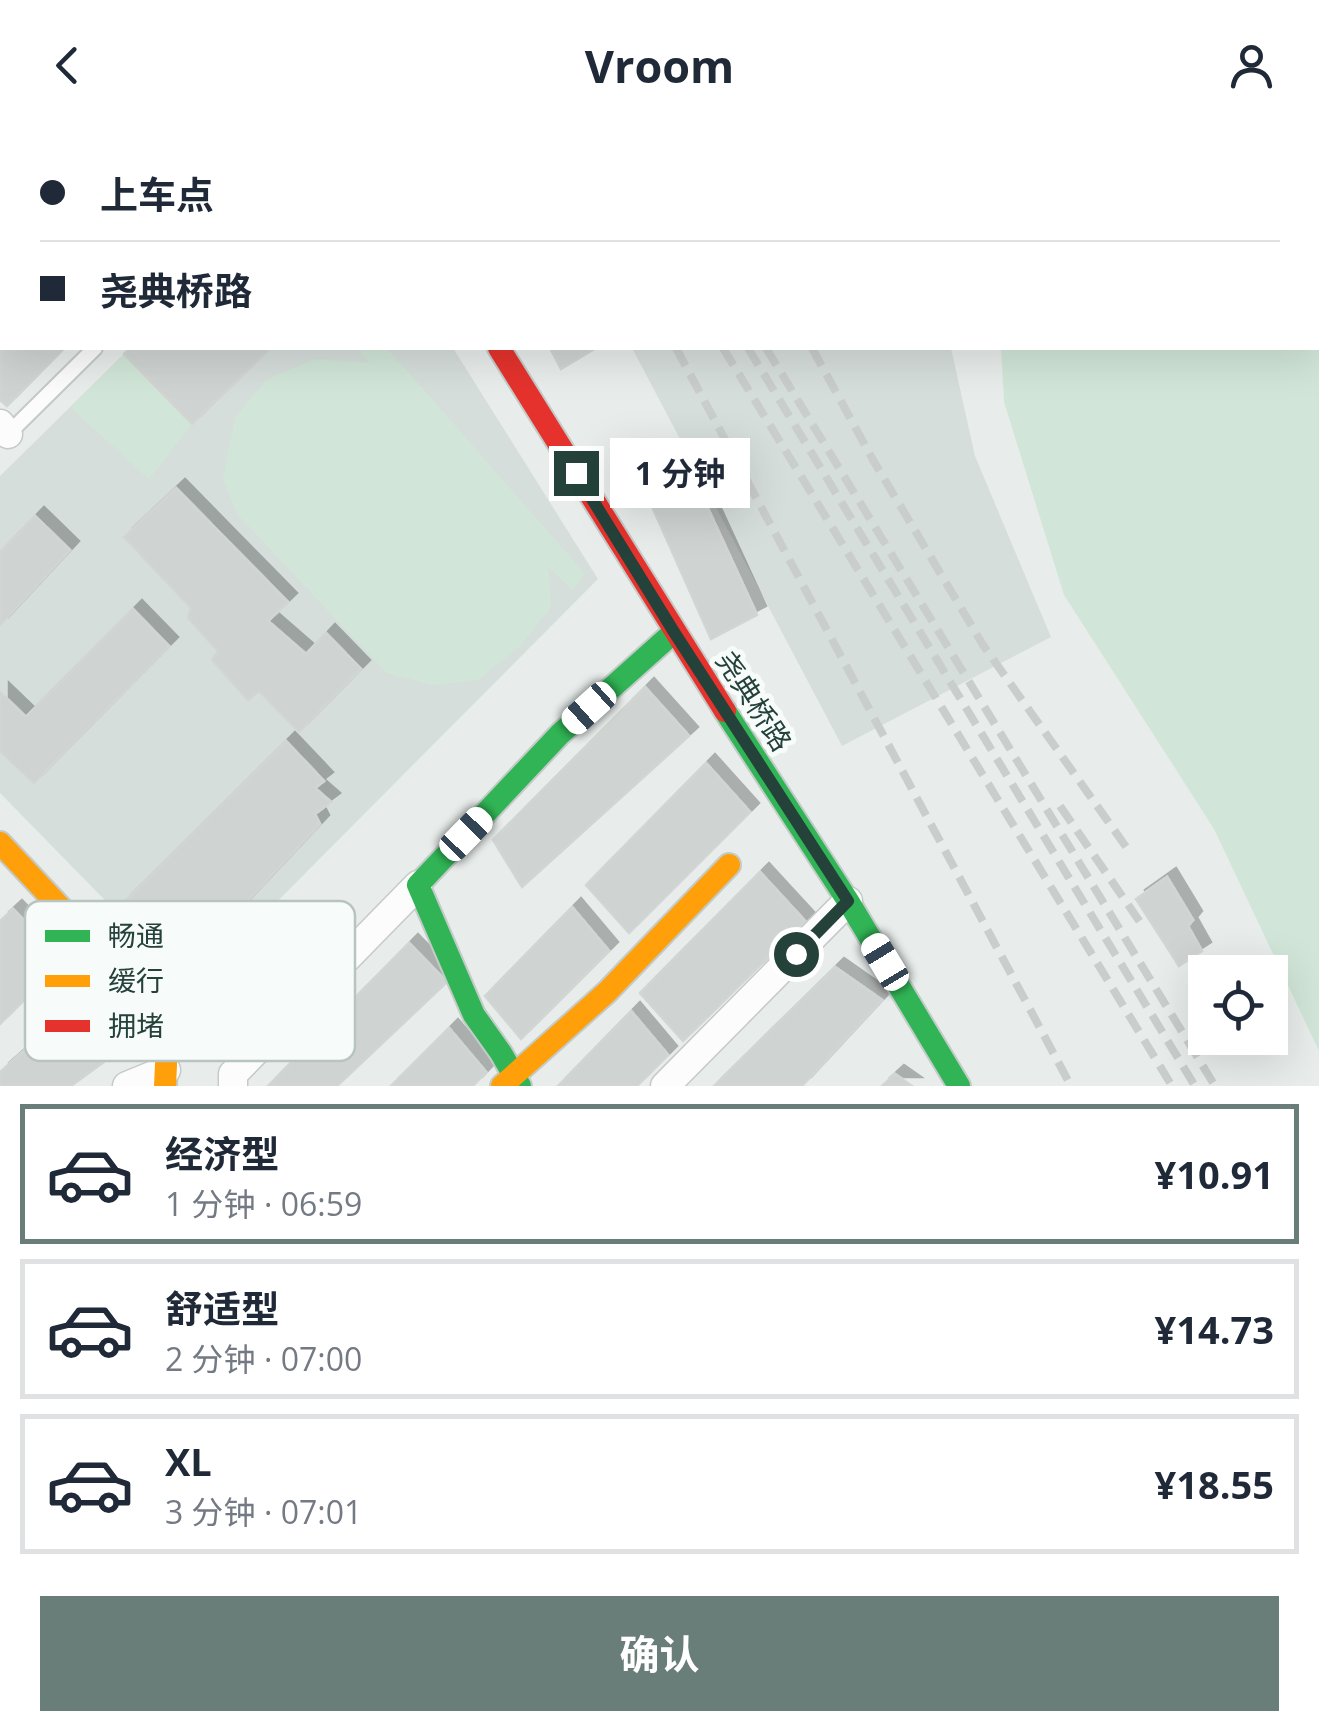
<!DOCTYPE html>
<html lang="zh">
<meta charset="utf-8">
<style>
body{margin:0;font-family:"Open Sans","Noto Sans SC",sans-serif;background:#f2f2f3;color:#1f2937;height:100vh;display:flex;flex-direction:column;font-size:38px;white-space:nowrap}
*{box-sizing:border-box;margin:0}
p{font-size:32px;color:#747a83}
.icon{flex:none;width:55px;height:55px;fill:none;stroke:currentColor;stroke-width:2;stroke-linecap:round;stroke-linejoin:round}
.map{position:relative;height:956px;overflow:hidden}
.details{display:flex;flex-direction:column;background:#fff;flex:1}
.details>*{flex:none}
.top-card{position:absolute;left:0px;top:0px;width:1320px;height:220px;box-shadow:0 10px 40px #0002;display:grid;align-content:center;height:220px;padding:0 40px;background:#fff}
.tools{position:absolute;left:1188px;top:825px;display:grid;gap:20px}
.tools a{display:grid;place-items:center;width:100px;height:100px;border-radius:0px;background:#fff;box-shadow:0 10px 40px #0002;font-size:50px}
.end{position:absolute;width:45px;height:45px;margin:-22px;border:12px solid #24423a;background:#fff;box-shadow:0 0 0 5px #fff}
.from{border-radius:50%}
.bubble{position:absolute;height:70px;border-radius:0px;background:#fff;box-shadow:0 10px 40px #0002;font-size:32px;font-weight:700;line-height:70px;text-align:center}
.car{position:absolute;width:30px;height:60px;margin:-30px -15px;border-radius:12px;box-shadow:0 0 8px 2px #0007;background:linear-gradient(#fff 24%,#345 0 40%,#fff 0 76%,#345 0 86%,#fff 0)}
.top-card b{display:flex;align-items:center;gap:35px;height:95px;font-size:38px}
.top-card b+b{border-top:2px solid #e0e1e3}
.top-card i{width:25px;height:25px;background:#1f2937}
ul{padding:18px 0 0;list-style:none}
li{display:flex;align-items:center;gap:30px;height:140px;margin:0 20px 15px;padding:0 20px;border:5px solid #e0e1e3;border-radius:0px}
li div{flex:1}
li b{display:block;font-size:38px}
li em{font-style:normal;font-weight:700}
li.active{border-color:#697e78}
li>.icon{width:90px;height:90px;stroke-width:1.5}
.primary-button{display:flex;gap:20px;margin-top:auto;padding:20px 40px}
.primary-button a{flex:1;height:115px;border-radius:0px;background:#697e78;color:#fff;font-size:40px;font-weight:700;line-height:115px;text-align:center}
header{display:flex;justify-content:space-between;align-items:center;height:130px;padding:0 40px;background:#fff;font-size:45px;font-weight:700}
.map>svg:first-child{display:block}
.built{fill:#d6dedb}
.green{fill:#d1e6d8}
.building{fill:#cfd4d2;stroke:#d1d6d4;stroke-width:2.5;filter:url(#shadow)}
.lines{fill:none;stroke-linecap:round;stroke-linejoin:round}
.lane-casing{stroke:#c5cac8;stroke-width:18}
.street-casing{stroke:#c5cac8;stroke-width:31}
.fast-casing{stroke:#c3cbc8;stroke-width:26}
.slow-casing{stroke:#c3cbc8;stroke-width:26}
.jam-casing{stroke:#c3cbc8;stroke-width:26}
.lane{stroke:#fcfcfc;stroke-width:14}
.street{stroke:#fcfcfc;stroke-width:28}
.fast{stroke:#30b455;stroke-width:22}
.slow{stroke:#ff9f0a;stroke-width:22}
.jam{stroke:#e5322d;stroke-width:22}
.rail{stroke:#c9cdcc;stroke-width:8;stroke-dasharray:20 10;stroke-linecap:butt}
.route{stroke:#24423a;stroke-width:12}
.labels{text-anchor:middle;stroke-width:10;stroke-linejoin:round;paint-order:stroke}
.street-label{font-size:28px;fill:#24423a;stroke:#f7fbf9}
.key{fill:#f7fbf9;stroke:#b8c4c0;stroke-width:2.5}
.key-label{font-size:28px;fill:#24423a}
</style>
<header><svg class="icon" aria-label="back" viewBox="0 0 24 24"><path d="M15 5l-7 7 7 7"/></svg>Vroom<svg class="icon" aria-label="person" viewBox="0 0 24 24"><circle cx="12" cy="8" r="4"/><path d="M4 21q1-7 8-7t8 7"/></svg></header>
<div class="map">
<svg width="1319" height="956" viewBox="0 0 1319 956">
<defs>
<filter id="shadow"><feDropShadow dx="9" dy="-9" stdDeviation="0" flood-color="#0004"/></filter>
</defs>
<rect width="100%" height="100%" fill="#e8edeb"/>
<g class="built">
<polygon points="517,0 909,0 910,2 518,2"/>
<polygon points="130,218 453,218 598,449 191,858 0,663 0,346"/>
<polygon points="632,218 951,218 975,326 1051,507 842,616"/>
</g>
<g class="green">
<polygon points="967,0 1319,0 1319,921 1214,699 1064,465 1004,272 1001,218 1318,218 1318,2 968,2"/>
<polygon points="356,218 387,218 584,443 573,460 548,437 551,477 521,515 478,550 433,555 387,543 238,385 223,349 235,288 266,250 315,229 370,233"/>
<polygon points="124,224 192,294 149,349 70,277"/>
</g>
<g class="building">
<polygon points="56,0 124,0 121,2 53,2"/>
<polygon points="196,0 270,0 268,2 194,2"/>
<polygon points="2,70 2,135 0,137 0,72"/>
<polygon points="2,209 2,218 64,218 7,276 0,270 0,211"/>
<polygon points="130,218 270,218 192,294 124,224"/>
<polygon points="550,218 596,218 561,239"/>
<polygon points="687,333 757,485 711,509 642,354"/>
<polygon points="176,358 288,472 268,491 306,524 326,503 361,539 299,602 259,561 248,570 212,530 218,521 188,488 191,478 124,407"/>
<polygon points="35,386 70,420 0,495 0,422"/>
<polygon points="133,479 169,516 34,653 0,621 0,562 26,587"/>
<polygon points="645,557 689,606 522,757 493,710"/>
<polygon points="286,611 324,651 315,658 331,672 315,684 320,694 209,812 199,808 186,819 166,804 160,806 122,774"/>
<polygon points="706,633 750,682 629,803 586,755"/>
<polygon points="760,742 805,791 683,911 640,863"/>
<polygon points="1167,747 1193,790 1188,796 1202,821 1179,836 1136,769"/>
<polygon points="572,777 609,821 521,909 485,866"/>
<polygon points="13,779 63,831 0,894 0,791"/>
<polygon points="409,813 447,852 337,956 268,956"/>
<polygon points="835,837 882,870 802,956 714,956"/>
<polygon points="86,866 138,907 71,956 0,956 0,942"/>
<polygon points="631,881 668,925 637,956 558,956"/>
<polygon points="449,898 486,942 473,956 391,956"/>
<polygon points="895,944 912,956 882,956"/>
</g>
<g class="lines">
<g class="lane-casing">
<g id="lane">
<polyline points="311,2 313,0"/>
<polyline points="7,305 95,218"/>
</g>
</g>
<g class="street-casing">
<g id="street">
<polyline points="0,294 8,304"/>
<polyline points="127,956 166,940"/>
<polyline points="233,956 233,944 418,755"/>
<polyline points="665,956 848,771"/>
</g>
</g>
<g class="fast-casing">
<g id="fast">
<polyline points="356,0 358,2"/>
<polyline points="725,581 848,771 959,956"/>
<polyline points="520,956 501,923 474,885 418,755 560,604 674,502"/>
</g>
</g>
<g class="slow-casing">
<g id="slow">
<polyline points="0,713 168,892 165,956"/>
<polyline points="502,956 607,862 729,735"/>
</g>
</g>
<g class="jam-casing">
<polyline id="jam" points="499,218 725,581"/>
</g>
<use href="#lane" class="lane"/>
<use href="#street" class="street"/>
<use href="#fast" class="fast"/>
<use href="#slow" class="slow"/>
<use href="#jam" class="jam"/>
<g class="rail">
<polyline points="561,0 563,2"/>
<polyline points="591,0 593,2"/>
<polyline points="616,0 617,2"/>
<polyline points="634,0 636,2"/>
<polyline points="701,0 702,2"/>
<polyline points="676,218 1071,956"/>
<polyline points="723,218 1172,956"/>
<polyline points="748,218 1195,956"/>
<polyline points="766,218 1215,956"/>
<polyline points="812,218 873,330 983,515 1129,721"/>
<polyline points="1060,676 1142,795"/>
</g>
</g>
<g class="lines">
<polyline class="route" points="576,343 674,502 848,771 796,824"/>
</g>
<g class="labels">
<g class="street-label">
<text transform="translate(754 571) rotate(57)" y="10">尧典桥路</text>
</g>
</g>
<rect x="25" y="771" width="330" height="160" rx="15" class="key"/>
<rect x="45" y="800" width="45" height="12" fill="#30b455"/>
<rect x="45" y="845" width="45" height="12" fill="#ff9f0a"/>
<rect x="45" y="890" width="45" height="12" fill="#e5322d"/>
<g class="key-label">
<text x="108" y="816">畅通</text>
<text x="108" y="861">缓行</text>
<text x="108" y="906">拥堵</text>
</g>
</svg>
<div class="tools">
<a><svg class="icon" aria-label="locate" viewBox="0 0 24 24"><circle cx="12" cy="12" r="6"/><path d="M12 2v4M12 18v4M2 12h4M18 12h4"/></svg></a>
</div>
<i class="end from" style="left:796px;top:824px"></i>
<i class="end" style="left:576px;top:343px"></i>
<div class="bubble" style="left:610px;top:308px;width:140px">1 分钟</div>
<i class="car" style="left:589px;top:578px;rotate:228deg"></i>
<i class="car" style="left:466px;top:704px;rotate:44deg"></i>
<i class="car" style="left:885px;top:832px;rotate:329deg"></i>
<div class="top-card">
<b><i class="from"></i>上车点</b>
<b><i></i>尧典桥路</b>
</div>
</div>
<section class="details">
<ul>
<li class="active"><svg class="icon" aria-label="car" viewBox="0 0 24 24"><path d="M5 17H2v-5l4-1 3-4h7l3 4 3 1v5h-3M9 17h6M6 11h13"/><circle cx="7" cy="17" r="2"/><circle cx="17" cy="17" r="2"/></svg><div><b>经济型</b><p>1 分钟 · 06:59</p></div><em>¥10.91</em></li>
<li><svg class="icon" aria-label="car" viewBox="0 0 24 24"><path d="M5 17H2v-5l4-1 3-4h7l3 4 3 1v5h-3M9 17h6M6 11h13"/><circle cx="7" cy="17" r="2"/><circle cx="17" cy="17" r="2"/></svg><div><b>舒适型</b><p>2 分钟 · 07:00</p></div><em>¥14.73</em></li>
<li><svg class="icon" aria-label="car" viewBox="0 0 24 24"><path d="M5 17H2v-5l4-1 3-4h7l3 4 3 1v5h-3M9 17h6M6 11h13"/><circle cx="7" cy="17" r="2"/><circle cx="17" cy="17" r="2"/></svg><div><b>XL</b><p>3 分钟 · 07:01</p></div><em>¥18.55</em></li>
</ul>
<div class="primary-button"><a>确认</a></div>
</section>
